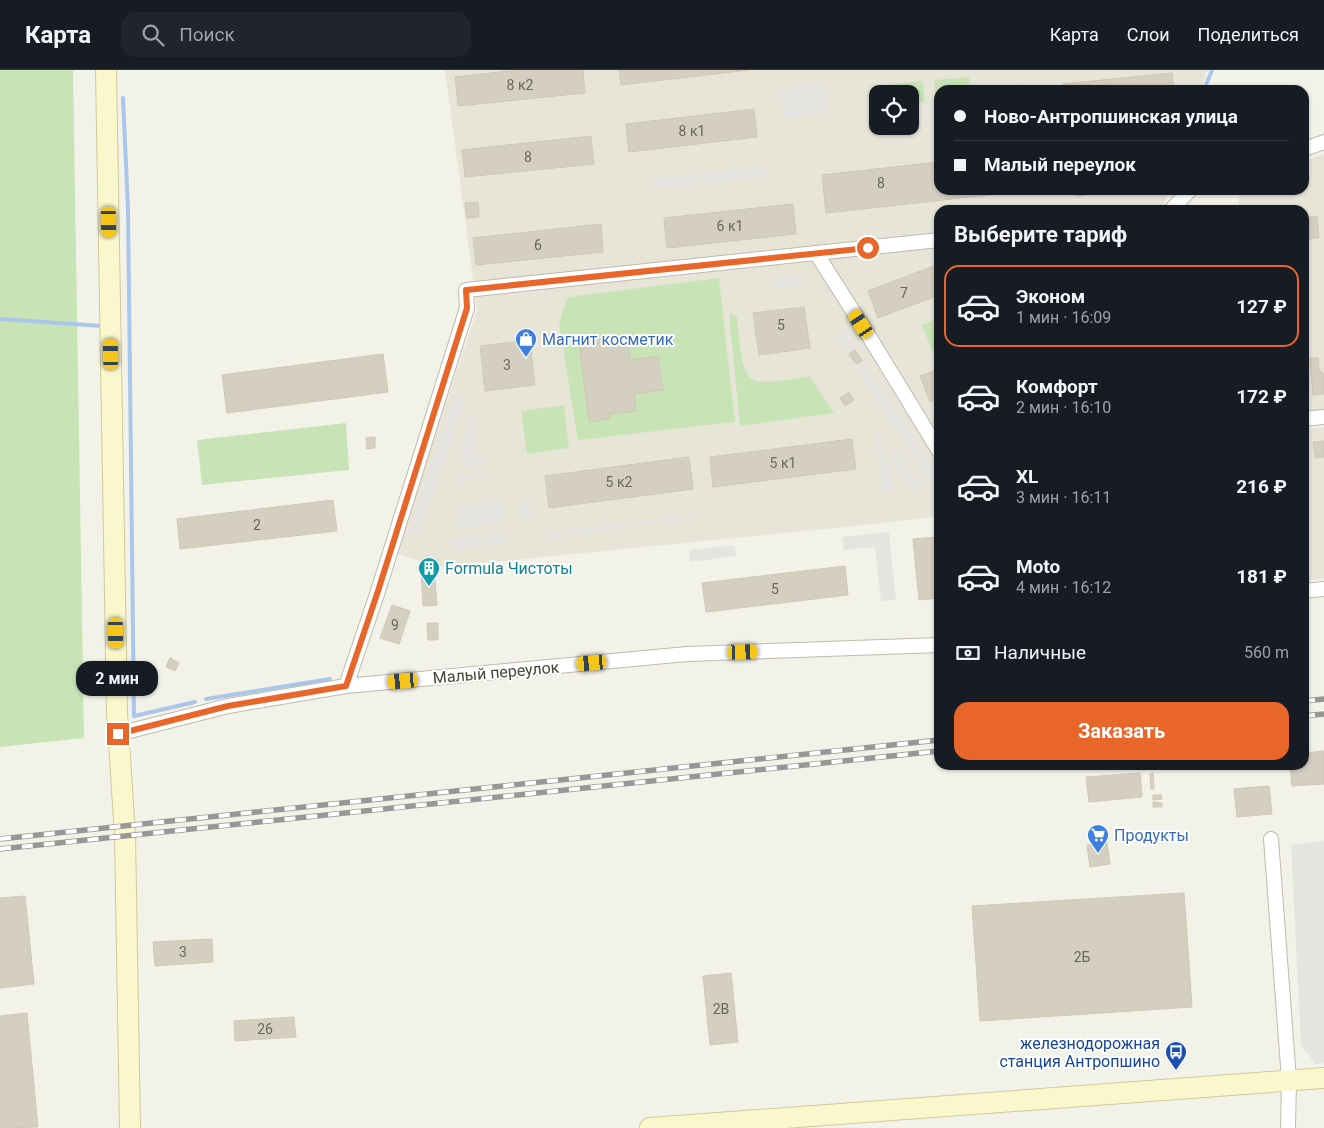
<!DOCTYPE html>
<html lang="ru">
<meta charset="utf-8">
<style>
body{margin:0;font-family:Roboto,sans-serif;background:#20242c;color:#f1f3f6;height:100vh;display:flex;flex-direction:column;font-size:19px;white-space:nowrap}
*{box-sizing:border-box;margin:0}
p{font-size:16px;color:#9ea1a6}
.icon{flex:none;width:28px;height:28px;fill:none;stroke:currentColor;stroke-width:2;stroke-linecap:round;stroke-linejoin:round}
.map{position:relative;flex:1;overflow:hidden}
.side{position:absolute;left:934px;top:135px;width:375px;height:565px;display:flex;flex-direction:column;background:#171b24;border-radius:15px;box-shadow:0 1px 4px #0004}
.side>*{flex:none}
.hud{position:absolute;left:934px;top:15px;width:375px;height:110px;border-radius:15px;box-shadow:0 1px 4px #0004;display:grid;align-content:center;height:110px;padding:0 20px;background:#171b24}
.tools{position:absolute;left:869px;top:15px;display:grid;gap:10px}
.tools a{display:grid;place-items:center;width:50px;height:50px;border-radius:10px;background:#171b24;box-shadow:0 1px 4px #0004;font-size:25px}
.end{position:absolute;width:22px;height:22px;margin:-11px;border:6px solid #e9662b;background:#fff;box-shadow:0 0 0 2px #fff}
.from{border-radius:50%}
.bubble{position:absolute;height:35px;border-radius:15px;background:#171b24;box-shadow:0 1px 4px #0004;font-size:16px;font-weight:700;line-height:35px;text-align:center}
.car{position:absolute;width:15px;height:30px;margin:-15px -8px;border-radius:6px;box-shadow:0 0 4px 1px #0007;background:linear-gradient(#f5c518 24%,#345 0 40%,#f5c518 0 76%,#345 0 86%,#f5c518 0)}
.hud b{display:flex;align-items:center;gap:18px;height:48px;font-size:19px}
.hud b+b{border-top:1px solid #363941}
.hud i{width:12px;height:12px;background:#f1f3f6}
ul{padding:0;list-style:none}
li{display:flex;align-items:center;gap:15px;height:82px;margin:0 10px 8px;padding:0 10px;border:2px solid transparent;border-radius:15px}
li div{flex:1}
li b{display:block;font-size:19px}
li em{font-style:normal;font-weight:700}
li.on{border-color:#e9662b}
li>.icon{width:45px;height:45px;stroke-width:1.5}
h2{padding:0 20px;font-size:22px;line-height:60px}
.pay{display:flex;align-items:center;gap:12px;height:55px;padding:0 20px;font-size:19px}
.pay p{margin-inline-start:auto}
.primary-button{display:flex;gap:10px;margin-top:auto;padding:10px 20px}
.primary-button a{flex:1;height:58px;border-radius:15px;background:#e9662b;color:#fff;font-size:20px;font-weight:700;line-height:58px;text-align:center}
header{display:flex;align-items:center;gap:30px;box-sizing:border-box;height:70px;padding:0 25px;background:#171b24;border-bottom:1px solid #363941}
header strong{font-size:24px}
nav{display:flex;gap:28px;margin-inline-start:auto;font-size:18px}
.search{width:350px;height:45px;background:#20242c;display:flex;align-items:center;gap:12px;box-sizing:border-box;padding:0 18px;border-radius:15px;color:#9ea1a6;font-size:19px}
.map>svg:first-child{display:block}
.residential{fill:#e7e5d8;fill-rule:evenodd}
.industrial{fill:#e6e4de}
.green{fill:#c8e4b6}
.parking{fill:#e5e4e1}
.lines{fill:none;stroke-linecap:round;stroke-linejoin:round}
.stream{stroke:#abc6eb;stroke-width:4}
.building{fill:#d4cfc0;stroke:#cec8b3}
.street-casing{stroke:#bebbad;stroke-width:16}
.secondary-casing{stroke:#cfca9c;stroke-width:22}
.street{stroke:#fff;stroke-width:14}
.secondary{stroke:#faf7cc;stroke-width:20}
.rail-casing{stroke:#979797;stroke-width:5.5}
.rail{stroke:#fff;stroke-width:4;stroke-dasharray:11;stroke-linecap:butt}
.route{stroke:#e9662b;stroke-width:6}
.labels{text-anchor:middle;stroke-width:4;stroke-linejoin:round;paint-order:stroke}
.number-label{font-size:14px;fill:#6a665a}
.shop-label{font-size:16px;fill:#366cbe;stroke:#fff;text-anchor:start}
.culture-label{font-size:16px;fill:#0d838f;stroke:#fff;text-anchor:start}
.street-label{font-size:16px;fill:#474338;stroke:#fff}
.transit-label{font-size:16px;fill:#164399;stroke:#fff;text-anchor:end}
</style>
<header>
<strong>Карта</strong>
<div class="search"><svg class="icon" aria-label="search" viewBox="0 0 24 24"><circle cx="10" cy="10" r="6"/><path d="M15 15l6 6"/></svg>Поиск</div>
<nav><a>Карта</a><a>Слои</a><a>Поделиться</a></nav>
</header>
<div class="map">
<svg width="1324" height="1058" viewBox="0 0 1324 1058">
<rect width="100%" height="100%" fill="#f3f2e9"/>
<g class="residential">
<path d="M445 0H1207L1201 20H939V120H1170L1160 140H939V446L884 453 443 497 396 484 477 240ZM878 24H910V56H878Z"/>
<polygon points="1324,84 1324,339 1304,341 1304,140 1239,140 1239,120 1304,120 1304,91"/>
<polygon points="1324,357 1324,509 1304,511 1304,359"/>
</g>
<polygon class="industrial" points="1324,771 1324,993 1316,994 1301,975 1291,775"/>
<g class="green">
<polygon points="0,0 73,0 84,668 0,677"/>
<polygon points="969,7 970,20 939,20 939,30 936,29 934,10"/>
<polygon points="923,11 925,32 910,34 910,24 878,24 877,16"/>
<polygon points="719,208 735,352 578,370 559,253 568,227"/>
<path d="M729 243 737 247C739 262 739 304 754 310 767 315 795 308 809 306L834 343 740 356Z"/>
<polygon points="939,248 939,281 933,283 922,255"/>
<polygon points="564,335 569,378 527,384 521,341"/>
<polygon points="346,353 349,400 202,415 197,370"/>
</g>
<g class="parking">
<polygon points="824,13 827,43 784,48 781,18"/>
<polygon points="764,96 766,106 653,119 652,109"/>
<polygon points="801,205 803,215 774,218 772,208"/>
<polygon points="845,261 937,406 929,411 836,266"/>
<polygon points="455,325 465,328 418,467 408,463"/>
<polygon points="472,346 476,347 473,356 478,358 471,384 460,380"/>
<polygon points="881,364 885,394 890,393 893,421 883,422 876,365"/>
<polygon points="897,380 922,419 915,424 889,385"/>
<polygon points="480,384 482,394 463,396 462,387"/>
<polygon points="483,403 483,408 454,412 453,407"/>
<polygon points="501,430 504,452 458,458 456,448 461,447 460,435"/>
<polygon points="530,430 532,448 521,449 519,432"/>
<polygon points="692,445 692,449 548,468 548,463"/>
<polygon points="889,462 896,530 881,531 875,477 844,480 842,467"/>
<polygon points="507,463 508,472 450,480 448,470"/>
<polygon points="735,475 736,486 690,492 689,480"/>
</g>
<g class="lines">
<g class="stream">
<polyline points="1204,20 1212,0"/>
<polyline points="123,28 128,139 134,646 195,632"/>
<polyline points="0,249 102,256"/>
<polyline points="206,629 330,609"/>
</g>
</g>
<g class="building">
<polygon points="517,0 583,0 585,23 458,36 455,7"/>
<polygon points="619,0 749,0 621,15"/>
<polygon points="1172,3 1174,20 1064,20 1063,14"/>
<polygon points="1020,15 1021,20 1010,20 1010,16"/>
<polygon points="754,39 757,67 629,82 626,54"/>
<polygon points="591,66 594,94 465,107 462,80"/>
<polygon points="939,92 939,120 1034,120 826,143 822,105"/>
<polygon points="1075,120 1126,120 1076,126"/>
<polygon points="478,132 479,147 467,148 465,133"/>
<polygon points="793,134 796,164 667,178 664,148"/>
<polygon points="1317,146 1319,168 1304,169 1304,148"/>
<polygon points="601,154 603,182 476,195 473,168"/>
<polygon points="939,194 939,225 878,248 868,221"/>
<polygon points="804,237 810,278 759,285 753,243"/>
<polygon points="600,269 600,274 628,271 630,290 658,286 663,320 634,324 636,341 609,344 609,349 589,352 579,272"/>
<polygon points="530,270 535,315 485,321 480,276"/>
<polygon points="855,280 862,291 856,294 849,284"/>
<polygon points="383,284 388,322 227,343 222,305"/>
<polygon points="1310,288 1318,288 1319,299 1324,304 1324,324 1313,325"/>
<polygon points="939,299 939,329 930,332 920,306"/>
<polygon points="849,322 854,330 845,336 840,328"/>
<polygon points="375,367 375,378 367,379 366,368"/>
<polygon points="852,369 856,399 713,417 710,387"/>
<polygon points="1324,371 1324,387 1315,388 1313,372"/>
<polygon points="689,387 693,419 549,438 545,406"/>
<polygon points="333,430 337,461 180,479 177,449"/>
<polygon points="939,467 939,528 919,530 913,469"/>
<polygon points="1304,480 1306,502 1304,502"/>
<polygon points="845,496 848,525 706,542 702,513"/>
<polygon points="434,498 437,535 423,536 421,499"/>
<polygon points="392,535 410,541 399,574 380,568"/>
<polygon points="427,553 438,553 438,570 428,570"/>
<polygon points="170,588 179,593 175,601 166,597"/>
<polygon points="1324,681 1324,714 1292,716 1290,695 1304,695 1304,683"/>
<polygon points="1140,703 1142,727 1089,732 1086,707"/>
<polygon points="1153,703 1154,719 1151,719 1150,704"/>
<polygon points="1269,716 1272,744 1237,747 1234,719"/>
<polygon points="1153,725 1161,725 1162,729 1153,730"/>
<polygon points="1153,732 1162,733 1162,737 1153,737"/>
<polygon points="1107,772 1110,794 1090,797 1087,775"/>
<polygon points="1184,823 1192,937 980,951 972,836"/>
<polygon points="25,826 34,914 0,918 0,828"/>
<polygon points="212,869 213,892 155,896 153,872"/>
<polygon points="731,903 738,972 710,975 703,906"/>
<polygon points="27,943 38,1057 0,1058 0,946"/>
<polygon points="294,947 296,967 235,971 234,951"/>
</g>
<g class="lines">
<g class="street-casing">
<g id="street">
<polyline points="1304,79 1324,72"/>
<polyline points="1171,140 1190,120"/>
<polyline points="816,183 870,268 939,381"/>
<polyline points="1304,349 1324,347"/>
<polyline points="1304,521 1324,519"/>
<polyline points="346,616 378,521 467,238 466,220 939,170"/>
<polyline points="118,664 228,636 346,616 687,584 939,575"/>
<polyline points="1271,769 1289,1010 1288,1058"/>
</g>
</g>
<g class="secondary-casing">
<g id="secondary">
<polyline points="106,0 117,643 125,765 130,1058"/>
<polyline points="650,1058 1324,1008"/>
</g>
</g>
<use href="#street" class="street"/>
<use href="#secondary" class="secondary"/>
<g class="rail-casing">
<g id="rail">
<polyline points="1304,631 1324,629"/>
<polyline points="1304,646 1324,644"/>
<polyline points="0,769 939,670"/>
<polyline points="0,779 939,681"/>
</g>
</g>
<use href="#rail" class="rail"/>
</g>
<g class="lines">
<polyline class="route" points="118,664 228,636 346,616 378,521 467,238 466,220 868,178"/>
</g>
<defs>
<g id="shop-pin" transform="scale(1.125)"><path d="M0 17L-7.5 6A9.5 9.5 0 1 1 7.5 6Z" fill="#3f7fe0" stroke="#fff"/><path d="M-5-2.5h2.3a2.7 3.5 0 0 1 5.4 0H5L5.5 6h-11ZM-1.5-2.5h3a1.5 2.3 0 0 0-3 0Z" fill="#fff"/></g>
<g id="building-pin" transform="scale(1.125)"><path d="M0 17L-7.5 6A9.5 9.5 0 1 1 7.5 6Z" fill="#0f9aa8" stroke="#fff"/><path d="M-4-6H4V6H1V3H-1V6H-4ZM-2.5-4.3h1.7v1.8h-1.7ZM.8-4.3h1.7v1.8H.8ZM-2.5-1h1.7V.8h-1.7ZM.8-1h1.7V.8H.8Z" fill="#fff"/></g>
<g id="supermarket-pin" transform="scale(1.125)"><path d="M0 17L-7.5 6A9.5 9.5 0 1 1 7.5 6Z" fill="#3f7fe0" stroke="#fff"/><path d="M-6-5.5h2.5l.6 2H6L4.5 2H-2.5L-4.4-4H-6ZM-1.5 3.2a1.3 1.3 0 1 0 .1 0ZM3 3.2a1.3 1.3 0 1 0 .1 0Z" fill="#fff"/></g>
<g id="bus-pin" transform="scale(1.125)"><path d="M0 17L-7.5 6A9.5 9.5 0 1 1 7.5 6Z" fill="#1a4fb4" stroke="#fff"/><path d="M-5-6H5V4H4V6H2V4H-2V6H-4V4H-5ZM-3.5-4V0h7V-4ZM-3.5 1.2v1.5H-2V1.2ZM2 1.2v1.5H3.5V1.2Z" fill="#fff"/></g>
</defs>
<g fill-rule="evenodd">
<use href="#shop-pin" x="526" y="269"/>
<use href="#building-pin" x="429" y="498"/>
<use href="#supermarket-pin" x="1098" y="765"/>
<use href="#bus-pin" x="1176" y="982"/>
</g>
<g class="labels">
<g class="number-label">
<text x="520" y="20">8 к2</text>
<text x="692" y="66">8 к1</text>
<text x="528" y="92">8</text>
<text x="881" y="118">8</text>
<text x="730" y="161">6 к1</text>
<text x="538" y="180">6</text>
<text x="904" y="228">7</text>
<text x="781" y="260">5</text>
<text x="507" y="300">3</text>
<text x="783" y="398">5 к1</text>
<text x="619" y="417">5 к2</text>
<text x="257" y="460">2</text>
<text x="775" y="524">5</text>
<text x="395" y="560">9</text>
<text x="183" y="887">3</text>
<text x="1082" y="892">2Б</text>
<text x="721" y="944">2В</text>
<text x="265" y="964">26</text>
</g>
<g class="shop-label">
<text x="542" y="275">Магнит косметик</text>
<text x="1114" y="771">Продукты</text>
</g>
<g class="culture-label">
<text x="445" y="504">Formula Чистоты</text>
</g>
<g class="street-label">
<text transform="translate(496 602) rotate(-5)" y="6">Малый переулок</text>
</g>
<g class="transit-label">
<text x="1160" y="979">железнодорожная<tspan x="1160" dy="18">станция Антропшино</tspan></text>
</g>
</g>
</svg>
<div class="tools">
<a><svg class="icon" aria-label="locate" viewBox="0 0 24 24"><circle cx="12" cy="12" r="6"/><path d="M12 2v4M12 18v4M2 12h4M18 12h4"/></svg></a>
</div>
<i class="end from" style="left:868px;top:178px"></i>
<i class="end" style="left:118px;top:664px"></i>
<div class="bubble" style="left:76px;top:591px;width:82px">2 мин</div>
<i class="car" style="left:109px;top:152px;rotate:179deg"></i>
<i class="car" style="left:861px;top:254px;rotate:327deg"></i>
<i class="car" style="left:111px;top:284px;rotate:359deg"></i>
<i class="car" style="left:116px;top:563px;rotate:179deg"></i>
<i class="car" style="left:743px;top:582px;rotate:88deg"></i>
<i class="car" style="left:592px;top:593px;rotate:265deg"></i>
<i class="car" style="left:403px;top:611px;rotate:265deg"></i>
<div class="hud">
<b><i class="from"></i>Ново-Антропшинская улица</b>
<b><i></i>Малый переулок</b>
</div>
<section class="side">
<h2>Выберите тариф</h2>
<ul>
<li class="on"><svg class="icon" aria-label="car" viewBox="0 0 24 24"><path d="M5 17H2v-5l4-1 3-4h7l3 4 3 1v5h-3M9 17h6M6 11h13"/><circle cx="7" cy="17" r="2"/><circle cx="17" cy="17" r="2"/></svg><div><b>Эконом</b><p>1 мин · 16:09</p></div><em>127 ₽</em></li>
<li><svg class="icon" aria-label="car" viewBox="0 0 24 24"><path d="M5 17H2v-5l4-1 3-4h7l3 4 3 1v5h-3M9 17h6M6 11h13"/><circle cx="7" cy="17" r="2"/><circle cx="17" cy="17" r="2"/></svg><div><b>Комфорт</b><p>2 мин · 16:10</p></div><em>172 ₽</em></li>
<li><svg class="icon" aria-label="car" viewBox="0 0 24 24"><path d="M5 17H2v-5l4-1 3-4h7l3 4 3 1v5h-3M9 17h6M6 11h13"/><circle cx="7" cy="17" r="2"/><circle cx="17" cy="17" r="2"/></svg><div><b>XL</b><p>3 мин · 16:11</p></div><em>216 ₽</em></li>
<li><svg class="icon" aria-label="car" viewBox="0 0 24 24"><path d="M5 17H2v-5l4-1 3-4h7l3 4 3 1v5h-3M9 17h6M6 11h13"/><circle cx="7" cy="17" r="2"/><circle cx="17" cy="17" r="2"/></svg><div><b>Moto</b><p>4 мин · 16:12</p></div><em>181 ₽</em></li>
</ul>
<div class="pay"><svg class="icon" aria-label="cash" viewBox="0 0 24 24"><path d="M3 7h18v10H3z"/><circle cx="12" cy="12" r="2"/></svg>Наличные<p>560 m</p></div>
<div class="primary-button"><a>Заказать</a></div>
</section>
</div>
